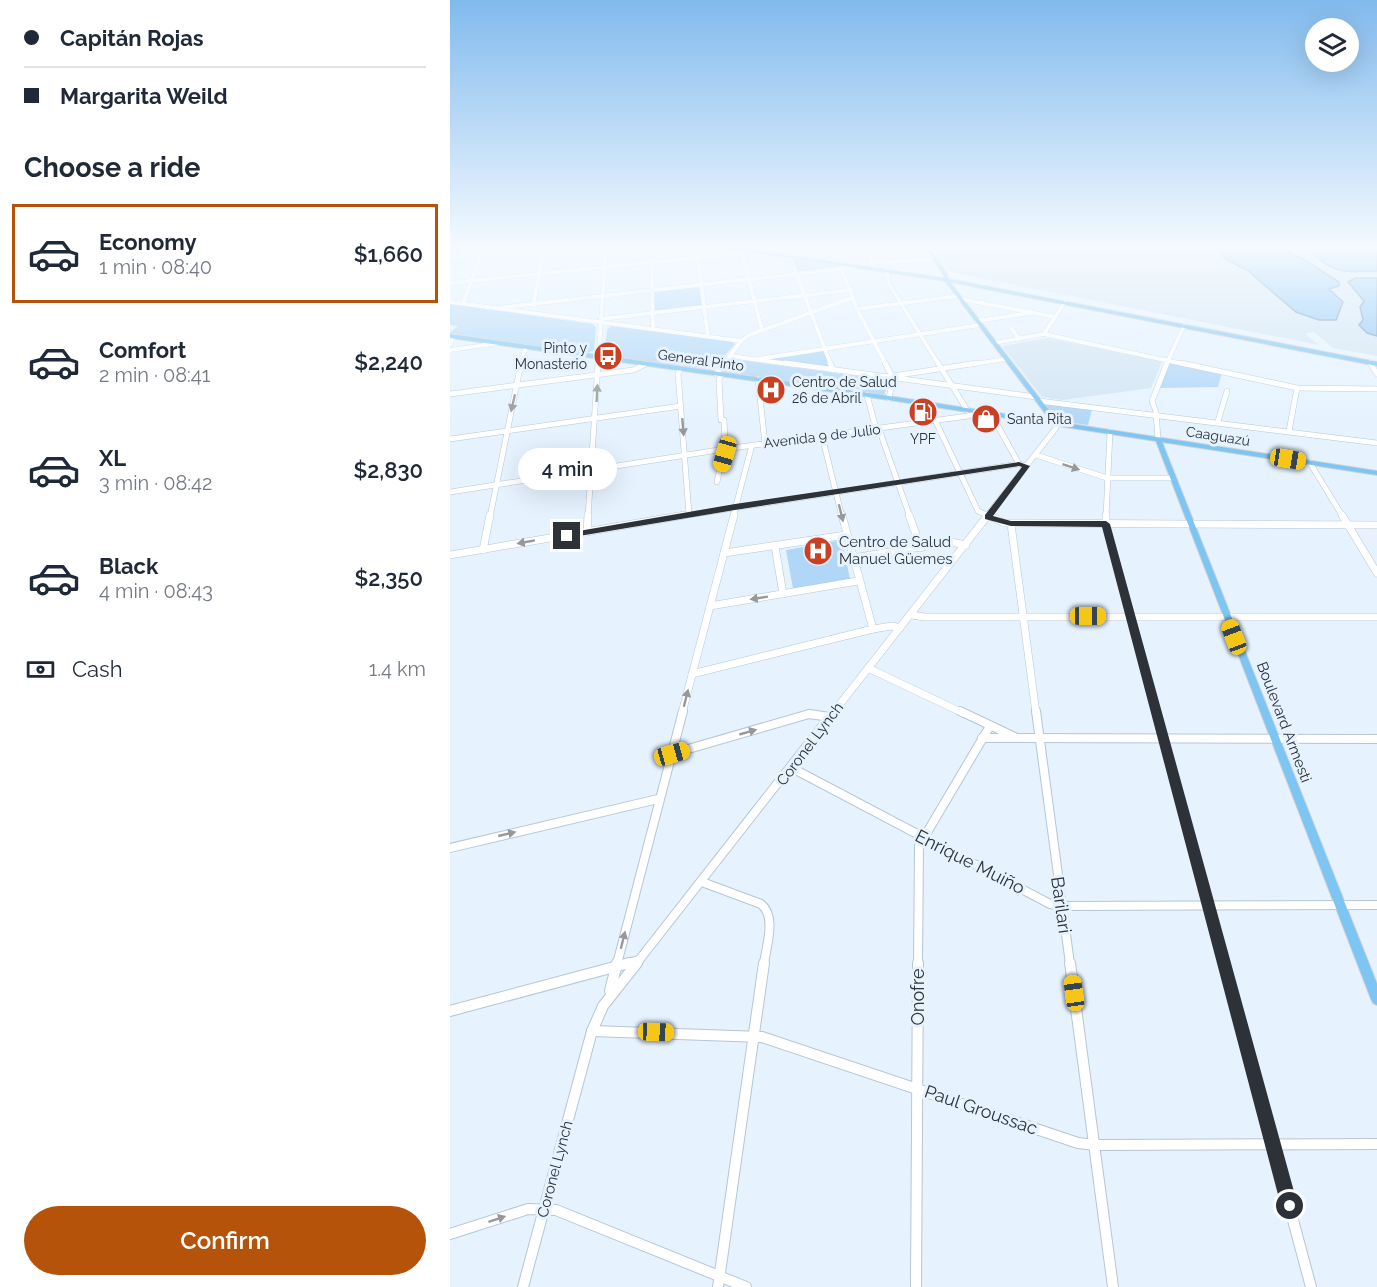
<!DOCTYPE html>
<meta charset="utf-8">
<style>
body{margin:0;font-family:Raleway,sans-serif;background:#f2f2f3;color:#1f2937;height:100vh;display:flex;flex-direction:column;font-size:22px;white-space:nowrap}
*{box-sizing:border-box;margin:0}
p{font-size:20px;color:#747a83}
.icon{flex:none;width:33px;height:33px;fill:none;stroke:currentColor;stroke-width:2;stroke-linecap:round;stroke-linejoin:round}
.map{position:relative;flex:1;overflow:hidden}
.side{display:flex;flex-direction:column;background:#fff;width:450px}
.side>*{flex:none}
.hud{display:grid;align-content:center;height:132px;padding:0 24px;background:#fff}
.controls{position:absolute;left:855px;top:18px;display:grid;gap:12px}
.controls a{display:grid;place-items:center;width:54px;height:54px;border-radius:50%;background:#fff;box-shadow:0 6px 24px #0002;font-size:30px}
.end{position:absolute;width:27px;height:27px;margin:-14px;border:8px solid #2c3238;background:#fff;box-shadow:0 0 0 3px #fff}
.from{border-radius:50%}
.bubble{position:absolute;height:42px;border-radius:21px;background:#fff;box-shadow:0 6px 24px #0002;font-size:20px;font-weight:600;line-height:42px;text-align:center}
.car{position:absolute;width:18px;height:36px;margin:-18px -9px;border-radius:8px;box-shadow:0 0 4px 2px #0007;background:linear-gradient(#f5c518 24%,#345 0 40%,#f5c518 0 76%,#345 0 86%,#f5c518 0)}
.hud b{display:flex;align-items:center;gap:21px;height:57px;font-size:22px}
.hud b+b{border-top:2px solid #e0e1e3}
.hud i{width:15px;height:15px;background:#1f2937}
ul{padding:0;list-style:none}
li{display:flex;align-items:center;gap:18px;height:99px;margin:0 12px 9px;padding:0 12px;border:3px solid transparent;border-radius:0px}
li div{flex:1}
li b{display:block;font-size:22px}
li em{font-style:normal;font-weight:600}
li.current{border-color:#b45309}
li>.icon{width:54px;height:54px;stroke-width:1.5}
h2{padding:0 24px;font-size:27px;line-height:72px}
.pay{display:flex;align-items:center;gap:15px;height:66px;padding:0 24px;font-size:22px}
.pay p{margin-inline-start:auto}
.primary-button{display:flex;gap:12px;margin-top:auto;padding:12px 24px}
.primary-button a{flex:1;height:69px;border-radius:36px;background:#b45309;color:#fff;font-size:24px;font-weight:600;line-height:69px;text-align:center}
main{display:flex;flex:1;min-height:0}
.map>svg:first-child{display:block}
.built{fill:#d2e5f3}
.green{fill:#b0d7f7}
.water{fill:#88c4f4;stroke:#6c98bc;stroke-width:1.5}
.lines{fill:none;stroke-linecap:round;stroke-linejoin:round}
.minor-far4-casing{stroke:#b6c6d4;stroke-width:4.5}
.minor-far3-casing{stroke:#b6c6d4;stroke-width:6}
.minor-far2-casing{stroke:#b6c6d4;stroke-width:8}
.minor-far1-casing{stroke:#b6c6d4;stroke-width:10}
.minor-casing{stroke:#b6c6d4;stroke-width:12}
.major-casing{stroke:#d1d2d3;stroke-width:2}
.minor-far4{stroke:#fff;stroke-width:4}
.minor-far3{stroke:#fff;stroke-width:5}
.minor-far2{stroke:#fff;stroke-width:7}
.minor-far1{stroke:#fff;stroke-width:8}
.minor{stroke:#fff;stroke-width:10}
.major{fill:#7dc5f3;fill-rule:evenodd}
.oneway{fill:#96989c}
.route{fill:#2c3238}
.labels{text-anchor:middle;stroke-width:6;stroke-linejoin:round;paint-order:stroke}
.far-poi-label{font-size:14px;fill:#2c3238;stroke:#e6f3ff;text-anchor:start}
.far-street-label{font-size:14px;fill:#2c3238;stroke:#e6f3ff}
.poi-label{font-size:15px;fill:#2c3238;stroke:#e6f3ff;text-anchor:start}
.street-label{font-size:15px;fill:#2c3238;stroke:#e6f3ff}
.near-street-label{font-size:18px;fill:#2c3238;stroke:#e6f3ff}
</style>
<main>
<section class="side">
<div class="hud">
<b><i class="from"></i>Capitán Rojas</b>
<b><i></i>Margarita Weild</b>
</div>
<h2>Choose a ride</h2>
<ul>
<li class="current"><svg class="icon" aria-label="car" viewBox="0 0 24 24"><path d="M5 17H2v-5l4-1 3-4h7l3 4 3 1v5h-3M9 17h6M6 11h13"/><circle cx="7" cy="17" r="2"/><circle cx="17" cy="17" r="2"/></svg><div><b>Economy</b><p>1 min · 08:40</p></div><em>$1,660</em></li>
<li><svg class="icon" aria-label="car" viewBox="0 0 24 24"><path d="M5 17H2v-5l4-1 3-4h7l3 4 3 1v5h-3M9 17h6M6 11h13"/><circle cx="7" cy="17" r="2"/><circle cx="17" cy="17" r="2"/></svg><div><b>Comfort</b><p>2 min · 08:41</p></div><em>$2,240</em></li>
<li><svg class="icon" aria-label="car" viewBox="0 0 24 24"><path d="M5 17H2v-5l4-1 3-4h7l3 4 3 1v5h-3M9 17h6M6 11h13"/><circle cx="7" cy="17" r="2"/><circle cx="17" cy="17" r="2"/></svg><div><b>XL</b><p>3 min · 08:42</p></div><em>$2,830</em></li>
<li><svg class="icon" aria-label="car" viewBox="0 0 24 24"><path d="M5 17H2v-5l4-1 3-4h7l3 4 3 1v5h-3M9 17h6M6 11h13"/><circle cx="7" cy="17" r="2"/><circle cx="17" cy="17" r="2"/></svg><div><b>Black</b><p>4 min · 08:43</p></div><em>$2,350</em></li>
</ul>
<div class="pay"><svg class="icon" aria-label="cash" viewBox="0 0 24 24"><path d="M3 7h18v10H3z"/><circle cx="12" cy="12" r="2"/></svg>Cash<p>1.4 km</p></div>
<div class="primary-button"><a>Confirm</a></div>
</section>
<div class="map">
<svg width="927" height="1287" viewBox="0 0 927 1287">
<rect width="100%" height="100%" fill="#e6f3ff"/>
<g class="built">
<polygon points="479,246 927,246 927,356 883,348 864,332 855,334 869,345 499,272"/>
<polygon points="598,338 710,361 712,362 701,388 612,400 592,397 552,346"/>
</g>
<g class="green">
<polygon points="346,259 385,265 387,267 347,272 343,260"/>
<polygon points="252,285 255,307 203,313 202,291"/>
<polygon points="0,304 142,324 146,327 144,350 135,354 0,333 8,326 0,325"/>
<polygon points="161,326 282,342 285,344 262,370 158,357 154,354 157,330"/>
<polygon points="373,349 379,365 376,367 318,359"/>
<polygon points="284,359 435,380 439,383 434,395 272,372 281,360"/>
<polygon points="724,362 772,372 768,387 709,388 720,363"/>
<polygon points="594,404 642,409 638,425 607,421"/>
<polygon points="392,540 400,579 343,589 336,550"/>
</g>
<g class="water">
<polygon points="766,246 837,246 840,253 853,259 889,282 889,286 879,289 893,302 886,320 869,320 846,312 797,270 775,259"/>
<path d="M858 246H927V271C895 272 885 275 861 252L863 249Z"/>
<polygon points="905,278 927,278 927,336 917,333 909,325 913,320 910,307 914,301 898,282"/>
</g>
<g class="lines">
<g class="minor-far4-casing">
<g id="minor-far4">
<polyline points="201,246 203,329"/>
<polyline points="246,246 258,336"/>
<polyline points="328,246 341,260 381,365"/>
<polyline points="372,246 376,255 374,258"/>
<polyline points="415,246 424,266"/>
<polyline points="330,249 358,246"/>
<polyline points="295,250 292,253 312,330"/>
<polyline points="0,257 118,246"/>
<polyline points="425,263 485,259"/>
<polyline points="391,267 407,309 436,365"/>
<polyline points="437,271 439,284 489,365"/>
<polyline points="0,283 292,253"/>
<polyline points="510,299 606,317"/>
<polyline points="0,302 291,341"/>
<polyline points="13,303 35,246"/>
<polyline points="83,305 95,246"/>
<polyline points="47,308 406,267"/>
<polyline points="407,309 508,296"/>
<polyline points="151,319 401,290"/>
<polyline points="527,321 580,313"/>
<polyline points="562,329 569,339"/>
<polyline points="594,334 738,365"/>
<polyline points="544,343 594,334 615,302"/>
<polyline points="0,345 3,336"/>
<polyline points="0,350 49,343"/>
<polyline points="280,356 346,365"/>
<polyline points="308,359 530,325"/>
<polyline points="70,365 76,347"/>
<polyline points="148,365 156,246"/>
<polyline points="273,365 291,341 299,335 402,298"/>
<polyline points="517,365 556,359"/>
<polyline points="716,365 734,326"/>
</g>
</g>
<g class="minor-far3-casing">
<g id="minor-far3">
<polyline points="335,363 586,397"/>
<polyline points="380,363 383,370"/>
<polyline points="435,363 443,378 439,398"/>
<polyline points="488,363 517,410"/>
<polyline points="731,363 847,388 927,389"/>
<polyline points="920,363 927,374"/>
<polyline points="230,369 228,374 239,514"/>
<polyline points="266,374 274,363"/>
<polyline points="443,376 527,363"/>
<polyline points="308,379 315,444"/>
<polyline points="0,394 183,370 196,364"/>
<polyline points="417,395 426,429"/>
<path d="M589 401C702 416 814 428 927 443"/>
<polyline points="544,414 544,419 569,464"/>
<polyline points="485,420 528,511 541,517"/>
<polyline points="768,421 777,391"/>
<polyline points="429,429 460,517"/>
<polyline points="839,431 847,388"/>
<polyline points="372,436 392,517"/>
<polyline points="0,439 231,406"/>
<polyline points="708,439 706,412 702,401 717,363"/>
<polyline points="586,455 657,478 722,478"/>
<polyline points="860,463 893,517"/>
<polyline points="267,482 275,443 274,420 271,420 269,380 271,375"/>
<polyline points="0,492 275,449 518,416 528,412"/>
<polyline points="40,517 71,363"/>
<polyline points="138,517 148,363"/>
<polyline points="226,517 569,464 576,466"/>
<polyline points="283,517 302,445"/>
<polyline points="536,517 606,428 606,423"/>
<polyline points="656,517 660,432"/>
</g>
</g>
<g class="minor-far2-casing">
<g id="minor-far2">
<polyline points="392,515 423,629"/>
<polyline points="459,515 471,548"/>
<polyline points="538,515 554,523 927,525"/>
<polyline points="656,515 656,524 707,713"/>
<polyline points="892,515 927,573"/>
<polyline points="561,524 586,713"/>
<polyline points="137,532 138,515"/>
<polyline points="325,546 333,594"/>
<polyline points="33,550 40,515"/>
<polyline points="274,553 396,535"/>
<polyline points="0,555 235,515"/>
<polyline points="403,558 501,542 516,545"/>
<polyline points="260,606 408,581"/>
<polyline points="462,615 474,617 927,617"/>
<polyline points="418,668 513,713"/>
<polyline points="242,674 423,629 442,626 450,628"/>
<polyline points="232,713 284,515"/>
<polyline points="383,713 538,515"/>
</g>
</g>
<g class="minor-far1-casing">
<g id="minor-far1">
<polyline points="510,711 565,737"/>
<polyline points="586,711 620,964"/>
<polyline points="706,711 774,964"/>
<polyline points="532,738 927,739"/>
<polyline points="221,754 359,714 380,717"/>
<polyline points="342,768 600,904 611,906 927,905"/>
<polyline points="0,848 208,799"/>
<path d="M252 882 311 904C327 917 316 946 314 964"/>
<polyline points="167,964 233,711"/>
<polyline points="174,964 189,960"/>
<polyline points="186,964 384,711"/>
<polyline points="468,964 469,846 540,726"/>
</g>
</g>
<g class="minor-casing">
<g id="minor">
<polyline points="620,963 663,1287"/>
<polyline points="774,963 861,1287"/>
<polyline points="160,991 167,963"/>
<polyline points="0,1011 179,963"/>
<polyline points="142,1031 312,1037 628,1143 645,1145 927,1144"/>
<polyline points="0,1234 78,1209 106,1210 296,1287"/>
<polyline points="73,1287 142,1031 153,1006 187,963"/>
<polyline points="268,1287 314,963"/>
<polyline points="466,1287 468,963"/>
</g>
</g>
<g class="major-casing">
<polygon id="major" points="261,246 271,246 494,278 492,272 474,246 478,246 496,272 499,279 927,362 927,366 500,282 608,422 927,471 927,475 712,442 927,984 927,1005 923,1003 921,999 706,441 439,400 0,338 0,334 439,396 601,421 495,281"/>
</g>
<use href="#minor-far4" class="minor-far4"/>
<use href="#minor-far3" class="minor-far3"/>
<use href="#minor-far2" class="minor-far2"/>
<use href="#minor-far1" class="minor-far1"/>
<use href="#minor" class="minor"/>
<use href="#major" class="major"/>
</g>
<defs><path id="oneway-solid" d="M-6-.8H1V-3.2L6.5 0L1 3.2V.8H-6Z" transform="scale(1.5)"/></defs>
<g class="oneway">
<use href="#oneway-solid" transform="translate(147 393) rotate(-87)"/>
<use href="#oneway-solid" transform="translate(63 403) rotate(103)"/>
<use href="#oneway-solid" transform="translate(233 427) rotate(85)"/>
<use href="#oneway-solid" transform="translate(621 467) rotate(18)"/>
<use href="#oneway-solid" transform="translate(391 513) rotate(76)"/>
<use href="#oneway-solid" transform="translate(76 542) rotate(170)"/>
<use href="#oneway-solid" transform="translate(309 598) rotate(171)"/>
<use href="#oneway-solid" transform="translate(236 698) rotate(-76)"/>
<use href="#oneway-solid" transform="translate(298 732) rotate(-16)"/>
<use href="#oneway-solid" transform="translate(57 834) rotate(-13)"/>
<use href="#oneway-solid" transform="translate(173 940) rotate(-76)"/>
<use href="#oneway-solid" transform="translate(47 1219) rotate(-18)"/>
</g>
<linearGradient id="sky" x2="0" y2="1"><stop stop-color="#81baed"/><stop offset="0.58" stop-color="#f4faff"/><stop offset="1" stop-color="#f4faff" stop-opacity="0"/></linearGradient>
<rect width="927" height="426" fill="url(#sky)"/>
<polygon class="route" points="569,462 580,466 543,516 561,521 656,521 660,524 848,1206 846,1212 840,1214 834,1212 831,1206 652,527 561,526 535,519 535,515 572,467 569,466 285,510 117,538 112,536 117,533 285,504"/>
<defs>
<g id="bus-disc" transform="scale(1.5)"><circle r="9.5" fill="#ca4023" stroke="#e6f3ff"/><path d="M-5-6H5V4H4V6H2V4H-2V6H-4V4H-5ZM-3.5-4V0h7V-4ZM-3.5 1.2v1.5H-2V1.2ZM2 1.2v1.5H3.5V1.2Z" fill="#fff"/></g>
<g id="hospital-disc" transform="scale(1.5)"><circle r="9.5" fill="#ca4023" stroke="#e6f3ff"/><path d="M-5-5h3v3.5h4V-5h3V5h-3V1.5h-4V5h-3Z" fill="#fff"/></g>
<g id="fuel-disc" transform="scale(1.5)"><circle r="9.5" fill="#ca4023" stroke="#e6f3ff"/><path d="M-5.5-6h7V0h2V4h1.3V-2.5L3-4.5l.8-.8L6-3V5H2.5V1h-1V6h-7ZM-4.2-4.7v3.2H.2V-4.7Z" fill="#fff"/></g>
<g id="shop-disc" transform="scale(1.5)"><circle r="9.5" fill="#ca4023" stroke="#e6f3ff"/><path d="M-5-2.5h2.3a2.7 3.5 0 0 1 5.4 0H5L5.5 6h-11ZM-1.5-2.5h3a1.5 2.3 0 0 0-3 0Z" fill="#fff"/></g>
</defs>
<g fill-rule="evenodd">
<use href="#bus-disc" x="158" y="356"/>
<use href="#hospital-disc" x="321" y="390"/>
<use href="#fuel-disc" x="473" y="412"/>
<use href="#shop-disc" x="536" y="419"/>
<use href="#hospital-disc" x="368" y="551"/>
</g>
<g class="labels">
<g class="far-poi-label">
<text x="137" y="353" text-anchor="end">Pinto y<tspan x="137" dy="16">Monasterio</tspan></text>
<text x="342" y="387">Centro de Salud<tspan x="342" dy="16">26 de Abril</tspan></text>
<text x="557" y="424">Santa Rita</text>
<text x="473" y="444" text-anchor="middle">YPF</text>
</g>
<g class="far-street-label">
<text transform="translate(251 360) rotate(8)" y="5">General Pinto</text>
<text transform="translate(372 436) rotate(-7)" y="5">Avenida 9 de Julio</text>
<text transform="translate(768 436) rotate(9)" y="5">Caaguazú</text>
</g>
<g class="poi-label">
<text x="389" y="547">Centro de Salud<tspan x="389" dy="17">Manuel Güemes</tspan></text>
</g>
<g class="street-label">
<text transform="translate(834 722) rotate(69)" y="5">Boulevard Armesti</text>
<text transform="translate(360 744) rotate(-53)" y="5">Coronel Lynch</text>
<text transform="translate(105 1169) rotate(-75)" y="5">Coronel Lynch</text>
</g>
<g class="near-street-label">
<text transform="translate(520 862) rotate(27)" y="6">Enrique Muiño</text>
<text transform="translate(611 905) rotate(82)" y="6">Barilari</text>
<text transform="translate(468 997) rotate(-90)" y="6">Onofre</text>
<text transform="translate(531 1110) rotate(19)" y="6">Paul Groussac</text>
</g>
</g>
</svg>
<div class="controls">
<a><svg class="icon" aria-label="layers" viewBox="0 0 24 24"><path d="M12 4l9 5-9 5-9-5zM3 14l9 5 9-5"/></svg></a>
</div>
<i class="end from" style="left:840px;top:1206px"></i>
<i class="end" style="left:117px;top:536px"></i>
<div class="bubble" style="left:68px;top:448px;width:99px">4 min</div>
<i class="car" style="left:275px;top:454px;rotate:196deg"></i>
<i class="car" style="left:838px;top:459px;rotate:99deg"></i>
<i class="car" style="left:638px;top:616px;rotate:90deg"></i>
<i class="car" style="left:784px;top:637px;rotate:339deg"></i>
<i class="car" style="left:222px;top:754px;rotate:74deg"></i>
<i class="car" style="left:624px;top:993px;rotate:352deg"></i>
<i class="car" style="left:206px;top:1032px;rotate:92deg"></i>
</div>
</main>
